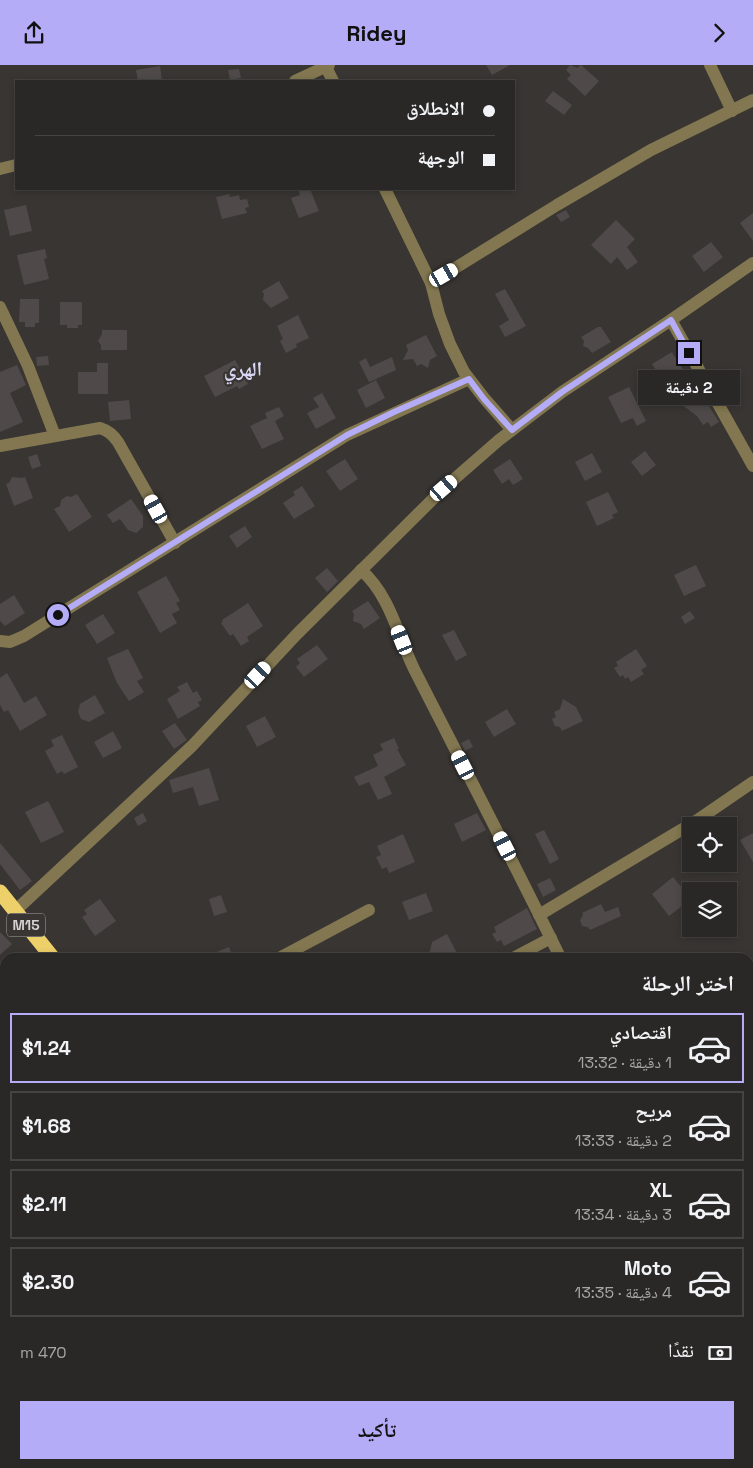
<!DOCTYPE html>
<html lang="ar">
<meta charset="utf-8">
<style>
body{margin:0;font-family:"Space Grotesk","Noto Naskh Arabic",sans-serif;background:#363432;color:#f1f3f6;direction:rtl;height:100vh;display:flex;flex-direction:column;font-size:19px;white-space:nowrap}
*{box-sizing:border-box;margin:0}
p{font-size:16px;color:#a5a6a7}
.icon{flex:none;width:28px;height:28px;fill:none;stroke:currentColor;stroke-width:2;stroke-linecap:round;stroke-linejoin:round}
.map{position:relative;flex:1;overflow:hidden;direction:ltr}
.sheet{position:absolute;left:0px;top:888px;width:754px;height:516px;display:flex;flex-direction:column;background:#2a2826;border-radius:15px 15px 0 0;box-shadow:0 2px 8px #0003,0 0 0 1px #464443;direction:rtl}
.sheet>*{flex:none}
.hud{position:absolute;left:15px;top:15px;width:500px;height:110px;border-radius:0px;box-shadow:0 2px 8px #0003,0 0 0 1px #464443;direction:rtl;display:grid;align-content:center;height:110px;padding:0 20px;background:#2a2826}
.fabs{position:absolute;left:682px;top:752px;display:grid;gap:10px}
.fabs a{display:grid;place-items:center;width:55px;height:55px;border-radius:0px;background:#2a2826;box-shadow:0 2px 8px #0003,0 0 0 1px #464443;font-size:25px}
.end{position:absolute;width:22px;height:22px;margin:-11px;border:6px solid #b5acf8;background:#111;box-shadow:0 0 0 2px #111}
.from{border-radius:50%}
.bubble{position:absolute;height:35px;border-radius:0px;background:#2a2826;box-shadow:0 2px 8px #0003,0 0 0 1px #464443;font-size:16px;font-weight:700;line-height:35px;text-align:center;direction:rtl}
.car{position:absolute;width:15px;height:30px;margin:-15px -8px;border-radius:6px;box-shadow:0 0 4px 1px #0007;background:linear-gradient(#fff 24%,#345 0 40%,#fff 0 76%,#345 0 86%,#fff 0)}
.hud b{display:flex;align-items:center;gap:18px;height:48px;font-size:19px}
.hud b+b{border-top:1px solid #464443}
.hud i{width:12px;height:12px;background:#f1f3f6}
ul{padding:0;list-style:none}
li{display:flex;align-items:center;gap:15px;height:70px;margin:0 10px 8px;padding:0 10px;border:2px solid #464443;border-radius:0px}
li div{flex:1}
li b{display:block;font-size:19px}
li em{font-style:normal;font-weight:700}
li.current{border-color:#b5acf8}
li>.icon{width:45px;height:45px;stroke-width:1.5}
h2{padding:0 20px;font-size:22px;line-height:60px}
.pay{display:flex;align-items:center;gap:12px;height:55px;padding:0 20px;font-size:19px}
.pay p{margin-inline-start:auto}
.button{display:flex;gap:10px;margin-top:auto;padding:10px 20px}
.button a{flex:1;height:58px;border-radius:0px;background:#b5acf8;color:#111;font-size:20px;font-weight:700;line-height:58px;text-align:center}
header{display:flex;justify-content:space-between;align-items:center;height:65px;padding:0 20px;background:#b5acf8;color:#111;font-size:22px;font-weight:700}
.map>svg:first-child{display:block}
.building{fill:#4f4a49}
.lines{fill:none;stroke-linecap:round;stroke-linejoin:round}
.minor{stroke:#827750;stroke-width:12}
.highway{stroke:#eed06a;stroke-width:15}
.route{stroke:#b5acf8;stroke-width:6}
.labels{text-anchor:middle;stroke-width:4.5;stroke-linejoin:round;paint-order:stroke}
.shield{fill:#383532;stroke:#a6a4a1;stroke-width:1}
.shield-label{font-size:14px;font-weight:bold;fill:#d5d3d1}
.district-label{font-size:20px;font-weight:bold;fill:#d9d7f4;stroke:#383532}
</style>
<header><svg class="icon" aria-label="forward" viewBox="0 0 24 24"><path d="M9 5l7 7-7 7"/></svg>Ridey<svg class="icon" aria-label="share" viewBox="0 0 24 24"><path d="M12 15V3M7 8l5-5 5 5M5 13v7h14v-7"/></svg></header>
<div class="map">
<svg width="753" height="1403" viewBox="0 0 753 1403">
<rect width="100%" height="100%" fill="#383532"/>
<g class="building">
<polygon points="486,0 510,0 492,10"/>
<polygon points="570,0 577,3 581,0 599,16 585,31 567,14 571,10 566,5"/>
<polygon points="160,1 162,16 138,16 136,5"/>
<polygon points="239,4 241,13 230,15 228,5"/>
<polygon points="553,26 572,40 564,50 545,36"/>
<polygon points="298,124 310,124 319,146 299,153 291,133 300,130"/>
<polygon points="229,129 230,132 239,130 240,135 247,134 249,142 245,143 247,148 222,154 216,132"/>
<polygon points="26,140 32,166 10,171 4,145"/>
<polygon points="566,145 570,152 561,157 556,150"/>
<polygon points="753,148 753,176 740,158"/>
<polygon points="616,155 635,174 627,182 638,197 627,205 617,192 611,199 591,180"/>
<polygon points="711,177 723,192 704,207 692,191"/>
<polygon points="45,184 47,193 44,194 49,214 24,220 17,190"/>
<polygon points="279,216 289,233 271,243 263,235 264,229 262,226"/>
<polygon points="505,224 526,261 505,272 499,261 509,255 495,229"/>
<polygon points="20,234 39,234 39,258 35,258 35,262 25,262 25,257 19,257"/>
<polygon points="60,237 82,237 82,260 78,260 78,263 67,263 67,260 60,260"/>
<polygon points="298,250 309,273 296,279 297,282 286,288 280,276 283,274 277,261"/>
<polygon points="598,262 601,262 611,277 592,288 588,283 583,281 584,276 581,272"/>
<polygon points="102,265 127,265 127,285 101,285 101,280 98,276 102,269"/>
<polygon points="426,270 437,291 430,295 428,303 421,299 417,301 413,294 403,295 408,285 406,280"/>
<polygon points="672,287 684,306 664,318 652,299"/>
<polygon points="48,291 49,300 37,301 36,292"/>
<polygon points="392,292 396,305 369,317 359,297 366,293 370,302"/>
<polygon points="235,295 248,319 239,324 237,321 215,332 204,311"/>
<polygon points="97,298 108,298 108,329 78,329 78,307 97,307"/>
<polygon points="17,300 26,320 10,328 23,357 0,367 0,307"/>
<polygon points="376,315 385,333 366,343 357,325"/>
<polygon points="696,320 719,357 711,362 708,357 703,360 697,351 681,339 683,333 681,330"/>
<polygon points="629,322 646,356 637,361 633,353 621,358 608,332"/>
<polygon points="322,328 336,353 316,364 307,348 319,342 313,333"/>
<polygon points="129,335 131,354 110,356 108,337"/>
<polygon points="279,342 284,351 275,356 284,374 262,384 250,361 267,353 265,348"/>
<polygon points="645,386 656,400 642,411 631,397"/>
<polygon points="592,388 602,407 585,416 575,397"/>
<polygon points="37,389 41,401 32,404 28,392"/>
<polygon points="345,394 358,414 340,426 326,406"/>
<polygon points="510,394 523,414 513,420 509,414 502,419 493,405"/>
<polygon points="12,412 22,413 25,412 33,433 14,441 6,419 9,418"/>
<polygon points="302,421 315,441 294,454 283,438 295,430 293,427"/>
<polygon points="608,427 618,447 612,450 614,453 597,461 586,437"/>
<polygon points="77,429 92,452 69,467 54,444 60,441 61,435 67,431 71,432"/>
<polygon points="131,434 143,451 143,462 136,468 128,465 120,454 113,458 107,450"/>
<polygon points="245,461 252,472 237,483 229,471"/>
<polygon points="696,500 706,521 684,531 674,510"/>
<polygon points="327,503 338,516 327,527 315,513"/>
<polygon points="166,511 180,536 176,538 180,545 172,549 177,558 160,568 137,527"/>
<polygon points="14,530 25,548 5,561 0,556 0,539"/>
<polygon points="368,536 380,553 364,564 361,559 353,556 354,549 352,546"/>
<polygon points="248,538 263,561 247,572 249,576 241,581 233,569 230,571 221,558 223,556 222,555"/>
<polygon points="690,546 695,553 685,559 681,552"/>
<polygon points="103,549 115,568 97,579 85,560"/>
<polygon points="454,565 467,590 456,596 442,570"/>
<polygon points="317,580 328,594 304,612 296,602 300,598 297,594"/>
<polygon points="128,584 143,613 137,616 144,627 129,636 117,618 107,593"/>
<polygon points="636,584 647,601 641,605 644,609 631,617 628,612 625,614 623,610 620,612 614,603 618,601 616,597"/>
<polygon points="7,608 24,638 36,631 47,650 20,666 8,645 4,647 0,640 0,613"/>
<polygon points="187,617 193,628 197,626 202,635 198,637 200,641 178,654 167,634 180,626 177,622"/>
<polygon points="95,630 105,648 89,657 81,654 78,647 80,639"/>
<polygon points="563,634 576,642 583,656 562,666 560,662 555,661 552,654 556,652 554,647 560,644"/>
<polygon points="507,644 516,659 494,672 485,657"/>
<polygon points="265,651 276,672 257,682 246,661"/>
<polygon points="175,658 187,675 174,684 162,666"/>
<polygon points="113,666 122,683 103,693 94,677"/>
<polygon points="62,670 78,702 64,709 62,706 57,709 45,686 54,681 51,675"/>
<polygon points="394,673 399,684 397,684 406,700 384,712 392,729 378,735 369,717 359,721 354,712 378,701 373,690 383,685 380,679"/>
<polygon points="469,674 473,682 465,686 461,678"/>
<polygon points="209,703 219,735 199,741 193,722 173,728 169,715"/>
<polygon points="48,736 64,767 41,778 25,747"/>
<polygon points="143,748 147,756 138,761 134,753"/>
<polygon points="477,748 486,765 462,777 454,759"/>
<polygon points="544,765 559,794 550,799 535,769"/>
<polygon points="753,768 753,797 740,775"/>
<polygon points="403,769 415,797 389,808 387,802 382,804 376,792 381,790 377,781"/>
<polygon points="0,778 32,816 20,825 0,799"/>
<polygon points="673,812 691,834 669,851 652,829"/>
<polygon points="550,813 556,825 543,832 537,819"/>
<polygon points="426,828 433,846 409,855 402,837"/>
<polygon points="221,830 227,847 214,851 209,834"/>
<polygon points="100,834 116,856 95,871 82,852 87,849 84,845"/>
<polygon points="601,839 605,847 618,842 621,851 590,865 588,862 582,861 580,855 583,850 582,848"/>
<polygon points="527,843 537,864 504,881 501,875 497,877 492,869 496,867 494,862"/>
<polygon points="0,867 12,879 0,890"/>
<polygon points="447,869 459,892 423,892 430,886 432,877"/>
<polygon points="229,882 233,892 204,892"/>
</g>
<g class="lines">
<g class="minor">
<polyline points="710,0 732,46"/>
<polyline points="326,2 333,16"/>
<polyline points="295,16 329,0"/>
<polyline points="0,104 16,100"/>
<polyline points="385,124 431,218 439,249 450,279 464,307 484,333 512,365"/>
<polyline points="431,218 557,140 651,85 753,35"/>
<polyline points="0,242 28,301 55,371"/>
<polyline points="671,255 753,401"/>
<path d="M0 381 100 363C109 366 113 370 118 377L175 478"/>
<path d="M361 505C390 530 398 571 414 604 463 700 513 796 560 892"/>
<polyline points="0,576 10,577 24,571 347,370 469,314"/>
<polyline points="15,846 192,681 297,569 444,423 499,375 562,327 671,255 753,198"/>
<polyline points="539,850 696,756 753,717"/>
<polyline points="281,892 369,845"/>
<polyline points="515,892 551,873"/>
<polyline points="749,959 753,956"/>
<polyline points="749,988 753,992"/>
<polyline points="749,1095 753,1093"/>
<polyline points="749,1125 753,1131"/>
<polyline points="749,1177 753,1175"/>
<polyline points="243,1403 251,1399"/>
</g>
<g class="highway">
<polyline points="0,827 52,892"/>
<polyline points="449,1399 452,1403"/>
</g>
</g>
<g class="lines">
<polyline class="route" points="58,550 347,370 394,347 469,314 484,334 512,365 562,327 671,255 689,288"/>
</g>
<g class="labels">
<rect class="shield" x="7" y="848.5" width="38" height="23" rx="4"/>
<g class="shield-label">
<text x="26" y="865">M15</text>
</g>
<g class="district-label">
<text x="243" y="311">الهري</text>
</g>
</g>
</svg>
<div class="fabs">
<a><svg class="icon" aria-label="locate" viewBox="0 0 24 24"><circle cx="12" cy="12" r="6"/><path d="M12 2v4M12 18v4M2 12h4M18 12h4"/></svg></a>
<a><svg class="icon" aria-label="layers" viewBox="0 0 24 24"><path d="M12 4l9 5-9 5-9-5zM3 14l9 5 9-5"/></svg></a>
</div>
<i class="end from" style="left:58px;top:550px"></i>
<i class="end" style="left:689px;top:288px"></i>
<div class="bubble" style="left:638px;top:305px;width:102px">2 دقيقة</div>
<i class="car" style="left:444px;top:210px;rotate:60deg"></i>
<i class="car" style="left:444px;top:423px;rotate:49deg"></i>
<i class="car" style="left:156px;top:444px;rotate:331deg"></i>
<i class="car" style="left:402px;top:575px;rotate:338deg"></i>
<i class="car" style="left:258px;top:610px;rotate:43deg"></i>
<i class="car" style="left:463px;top:700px;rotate:333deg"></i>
<i class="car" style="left:505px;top:781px;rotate:333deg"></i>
<div class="hud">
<b><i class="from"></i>الانطلاق</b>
<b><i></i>الوجهة</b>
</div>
<section class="sheet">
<h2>اختر الرحلة</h2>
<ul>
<li class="current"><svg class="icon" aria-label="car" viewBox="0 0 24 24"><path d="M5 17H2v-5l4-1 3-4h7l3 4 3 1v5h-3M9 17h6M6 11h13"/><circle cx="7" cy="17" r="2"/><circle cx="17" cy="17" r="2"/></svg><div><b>اقتصادي</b><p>1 دقيقة · 13:32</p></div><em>$1.24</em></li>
<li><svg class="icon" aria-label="car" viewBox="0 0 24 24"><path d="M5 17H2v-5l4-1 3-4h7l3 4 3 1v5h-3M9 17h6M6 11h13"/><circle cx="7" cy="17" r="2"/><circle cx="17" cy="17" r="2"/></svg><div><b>مريح</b><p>2 دقيقة · 13:33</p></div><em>$1.68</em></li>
<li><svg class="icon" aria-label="car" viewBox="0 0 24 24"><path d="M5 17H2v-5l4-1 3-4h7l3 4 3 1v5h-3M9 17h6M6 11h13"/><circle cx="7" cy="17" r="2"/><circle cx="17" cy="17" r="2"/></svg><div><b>XL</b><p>3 دقيقة · 13:34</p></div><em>$2.11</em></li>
<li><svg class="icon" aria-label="car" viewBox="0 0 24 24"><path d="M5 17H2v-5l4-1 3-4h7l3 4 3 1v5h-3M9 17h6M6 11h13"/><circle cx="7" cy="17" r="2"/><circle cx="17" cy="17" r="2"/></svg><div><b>Moto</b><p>4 دقيقة · 13:35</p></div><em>$2.30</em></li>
</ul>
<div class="pay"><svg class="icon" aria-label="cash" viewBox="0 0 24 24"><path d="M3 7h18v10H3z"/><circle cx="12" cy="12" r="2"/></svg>نقدًا<p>470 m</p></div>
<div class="button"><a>تأكيد</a></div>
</section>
</div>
